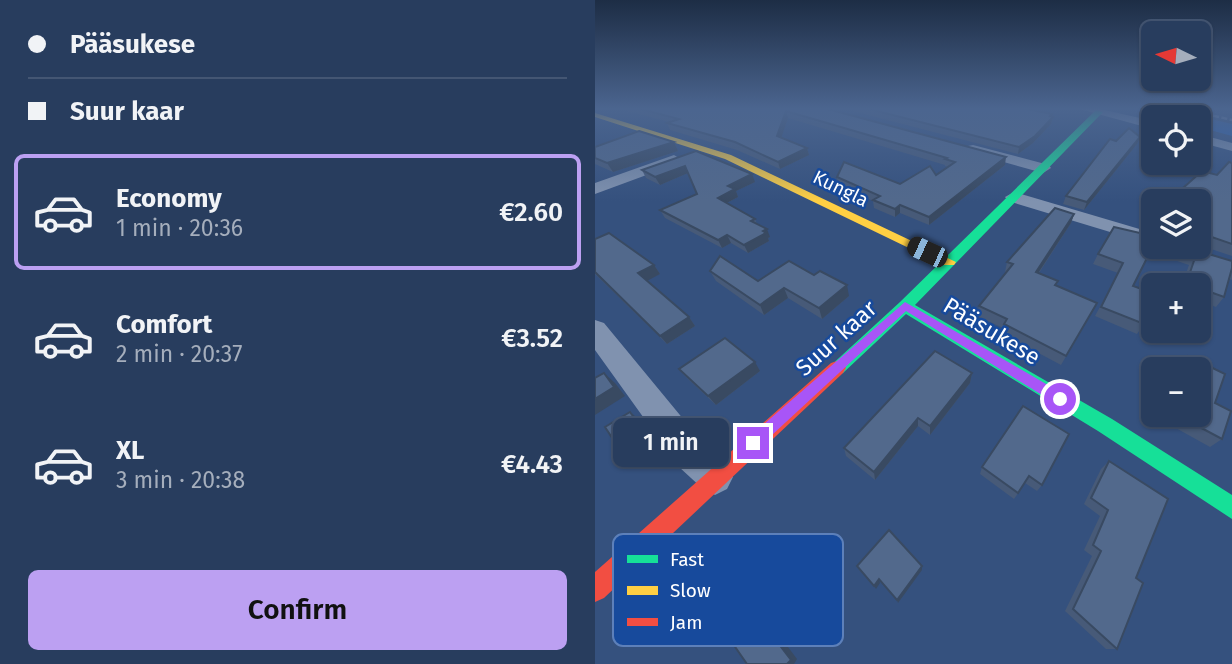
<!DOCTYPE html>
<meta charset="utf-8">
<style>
body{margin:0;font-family:"Fira Sans",sans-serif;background:#304464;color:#f1f3f6;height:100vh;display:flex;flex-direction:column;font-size:26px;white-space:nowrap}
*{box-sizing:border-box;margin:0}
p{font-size:23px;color:#a5aebc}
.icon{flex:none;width:38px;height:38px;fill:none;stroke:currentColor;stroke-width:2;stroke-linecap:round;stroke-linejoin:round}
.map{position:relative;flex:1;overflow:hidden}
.side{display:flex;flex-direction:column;background:#283d5e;width:595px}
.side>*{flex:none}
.hud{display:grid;align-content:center;height:154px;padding:0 28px;background:#283d5e}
.needle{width:46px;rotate:275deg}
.tools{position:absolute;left:546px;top:21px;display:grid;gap:14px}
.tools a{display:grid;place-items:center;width:70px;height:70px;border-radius:10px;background:#283d5e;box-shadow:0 2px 5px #0004,0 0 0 2px #445673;font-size:35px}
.end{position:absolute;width:32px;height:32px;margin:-16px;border:9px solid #a855f7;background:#fff;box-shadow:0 0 0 4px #fff}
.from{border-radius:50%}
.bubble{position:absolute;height:49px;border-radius:10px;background:#283d5e;box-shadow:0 2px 5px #0004,0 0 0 2px #445673;font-size:23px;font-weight:600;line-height:49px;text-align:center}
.car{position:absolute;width:21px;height:42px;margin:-21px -10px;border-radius:9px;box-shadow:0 0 5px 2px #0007;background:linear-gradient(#222 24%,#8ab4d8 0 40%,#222 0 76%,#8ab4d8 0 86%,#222 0)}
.hud b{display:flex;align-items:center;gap:24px;height:66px;font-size:26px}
.hud b+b{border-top:2px solid #445673}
.hud i{width:18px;height:18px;background:#f1f3f6}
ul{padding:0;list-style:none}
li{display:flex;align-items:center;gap:21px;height:116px;margin:0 14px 10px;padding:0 14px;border:4px solid transparent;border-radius:10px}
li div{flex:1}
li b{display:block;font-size:26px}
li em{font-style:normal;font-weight:600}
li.on{border-color:#bca0f2}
li>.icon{width:63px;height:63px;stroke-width:1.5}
.cta{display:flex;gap:14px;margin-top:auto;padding:14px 28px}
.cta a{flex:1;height:80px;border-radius:10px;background:#bca0f2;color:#111;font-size:28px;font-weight:600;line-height:80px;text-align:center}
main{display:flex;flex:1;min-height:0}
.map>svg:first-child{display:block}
.green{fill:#2b61b1}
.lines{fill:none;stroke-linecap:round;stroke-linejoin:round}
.street{fill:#8092af;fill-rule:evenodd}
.fast{fill:#16e098;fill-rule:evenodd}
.slow{fill:#ffcf43;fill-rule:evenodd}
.jam{fill:#f24e42;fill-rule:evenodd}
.rail{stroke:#7f91ae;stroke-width:2.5;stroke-dasharray:6 2.5;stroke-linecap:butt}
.wall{fill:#475a78}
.shaded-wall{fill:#394a62}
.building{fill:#52698c;stroke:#394a62;stroke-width:2}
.route{fill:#a855f7}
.labels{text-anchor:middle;stroke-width:5;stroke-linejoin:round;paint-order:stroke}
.far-street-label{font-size:19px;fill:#fff;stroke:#174a9c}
.street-label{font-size:23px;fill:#fff;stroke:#174a9c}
.key{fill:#174a9c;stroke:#5d80ba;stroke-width:2}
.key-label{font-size:19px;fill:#fff}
</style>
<main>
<section class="side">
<div class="hud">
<b><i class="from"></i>Pääsukese</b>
<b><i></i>Suur kaar</b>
</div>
<ul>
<li class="on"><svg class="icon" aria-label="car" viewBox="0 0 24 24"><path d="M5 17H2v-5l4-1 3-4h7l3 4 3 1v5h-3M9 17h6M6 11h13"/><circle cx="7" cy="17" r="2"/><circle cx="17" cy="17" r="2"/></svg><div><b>Economy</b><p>1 min · 20:36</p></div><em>€2.60</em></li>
<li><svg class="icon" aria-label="car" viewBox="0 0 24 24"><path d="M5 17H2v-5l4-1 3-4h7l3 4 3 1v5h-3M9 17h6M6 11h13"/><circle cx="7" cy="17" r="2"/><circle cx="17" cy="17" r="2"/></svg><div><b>Comfort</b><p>2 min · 20:37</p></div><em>€3.52</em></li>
<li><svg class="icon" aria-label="car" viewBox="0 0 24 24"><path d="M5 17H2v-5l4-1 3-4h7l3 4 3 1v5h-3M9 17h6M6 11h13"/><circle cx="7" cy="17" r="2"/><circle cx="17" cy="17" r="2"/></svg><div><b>XL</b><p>3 min · 20:38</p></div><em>€4.43</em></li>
</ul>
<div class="cta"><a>Confirm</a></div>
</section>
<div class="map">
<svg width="637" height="664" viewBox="0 0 637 664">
<rect width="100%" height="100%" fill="#35517e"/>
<polygon class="green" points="531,108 571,108 637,124 637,136 604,127 604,117 568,117"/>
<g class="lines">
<g class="street">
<polygon points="481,108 501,108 558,121 558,129"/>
<polygon points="604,134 637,143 637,151 604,142"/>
<polygon points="378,145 454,165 456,168 448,173 373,152 371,149 373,146"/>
<polygon points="79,155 87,160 84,163 0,194 0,183"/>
<polygon points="419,192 558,233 558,245 413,201 410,197"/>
<polygon points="0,320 9,323 108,443 132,465 138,477 132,489 120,495 108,489 84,467 0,350"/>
</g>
<polygon class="fast" points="501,110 508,112 320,305 517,419 637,495 637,519 503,431 311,314 248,373 242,375 236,373 233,368 305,302"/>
<polygon class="slow" points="0,113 136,155 361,262 359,265 349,265 130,159 0,117"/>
<polygon class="jam" points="242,361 248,363 251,368 248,373 9,598 0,602 0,572 236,363"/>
<polyline class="rail" points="585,108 637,120"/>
</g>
<g class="wall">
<polygon points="21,108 229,108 410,165 334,225 305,213 300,217 279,208 278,201 243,185 242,177 305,184 341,175 353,167 350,166 350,165 193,118 186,138 212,148 214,155 185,169 142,150 75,130 72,123 74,122"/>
<polygon points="246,108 427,108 458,117 456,124 438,143 423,154"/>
<polygon points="545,137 542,144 489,210 468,204 471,196 521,141"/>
<polygon points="79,142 83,151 18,172 0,164 0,147"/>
<polygon points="101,151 160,182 141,191 143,197 132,203 160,219 162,224 175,237 173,238 174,241 153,253 136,243 127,248 70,218 65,210 102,194 93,173 65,185 51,178 47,170"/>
<polygon points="637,163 637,256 604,245 604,201 576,201 578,197 622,175"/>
<polygon points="479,214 476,223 444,273 463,281 461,286 497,312 466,365 406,333 408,328 382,316 384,306 411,272 410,272 412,262"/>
<polygon points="558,219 558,231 552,229"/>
<polygon points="0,239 59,265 65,274 52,280 94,317 100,326 72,344 0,274"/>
<polygon points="558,247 574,247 637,261 637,280 634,279 629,297 621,307 604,301 604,285 587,285 594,265 555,252 538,286 549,324 542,334 500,316 523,273 498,264 503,254"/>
<polygon points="115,271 163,281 254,296 227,319 193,298 169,315 121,281"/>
<polygon points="593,356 630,374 620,403 636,411 627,439 615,447 561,417 562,415 604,415 604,369 582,369"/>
<polygon points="84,369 165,371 121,405 92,378"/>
<polygon points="377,373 375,383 335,435 323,426 280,480 251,456 249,448"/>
<polygon points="428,406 447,485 442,491 430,483 419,499 385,474 387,467"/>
<polygon points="514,461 541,578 522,649 511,649 470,611 497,556 489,550 505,516 489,504 506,469"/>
</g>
<g class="shaded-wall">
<polygon points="191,111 193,118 184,144 182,136"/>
<polygon points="457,114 455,119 458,117 456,124 438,143 423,154 424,147"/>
<polygon points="545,137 542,144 489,210 492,202"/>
<polygon points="79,142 83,151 18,172 12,163"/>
<polygon points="212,148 214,155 185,169 183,162"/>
<polygon points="411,157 410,165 334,225 334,217"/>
<polygon points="90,166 93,173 65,185 60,177"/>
<polygon points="157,174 160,182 141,191 143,197 126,206 123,198 133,186"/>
<polygon points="305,205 305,213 300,217 300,209"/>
<polygon points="479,214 476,223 438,281 441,272"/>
<polygon points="172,229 175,237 173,238 174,241 153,253 149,245"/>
<polygon points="132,235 136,243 127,248 123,240"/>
<polygon points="59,265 65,274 50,282 43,273"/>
<polygon points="252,285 254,296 227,319 224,308"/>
<polygon points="189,288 193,298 169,315 165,305"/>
<polygon points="94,317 100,326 72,344 65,336"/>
<polygon points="160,362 165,371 121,405 113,396"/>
<polygon points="9,373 20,383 30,396 0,415 0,399"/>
<polygon points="377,373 375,383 335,435 335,426"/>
<polygon points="35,412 40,416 55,437 31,454 25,450"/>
<polygon points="323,418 323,426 280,480 279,472"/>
<polygon points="185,538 192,543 230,584 187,639 202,659 199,664 192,664 180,639"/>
<polygon points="327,566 327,570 303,603 302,600"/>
<polygon points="284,579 285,583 281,589 279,586"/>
</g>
<g class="building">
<polygon points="42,108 229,108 411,157 334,217 305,205 300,209 278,200 285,196 242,177 249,162 305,184 335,166 341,175 360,162 350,159 352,158 191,111 182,136 212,148 183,162 140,142 72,123 84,119"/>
<polygon points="270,108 427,108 457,114 455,116 458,117 440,136 424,147"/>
<polygon points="534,128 545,137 492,202 471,196 515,139 521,141"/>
<polygon points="44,131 79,142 12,163 0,158 0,147"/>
<polygon points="101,151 157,174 133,186 140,189 123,198 160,219 156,221 172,229 168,231 171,233 149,245 132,235 123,240 65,210 102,194 90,166 60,177 47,170"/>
<polygon points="634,162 637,163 637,244 611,235 604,235 604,201 589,201 578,197 607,171 622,175"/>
<polygon points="460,208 479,214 441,272 463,281 460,285 502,303 471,356 409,324 412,319 384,306 418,264 412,262"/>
<polygon points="519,227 558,236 558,246 538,286 558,293 558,299 549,324 506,307 528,263 503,254"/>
<polygon points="14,233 59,265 43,273 94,317 65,336 0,272 0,239"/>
<polygon points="574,247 590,247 637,261 637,268 629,297 604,288 604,285 596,285 591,284 601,255"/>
<polygon points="125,256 163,281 194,261 219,275 225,271 252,285 224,308 189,288 165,305 115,271"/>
<polygon points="130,338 160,362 113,396 84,369"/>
<polygon points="340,351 377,373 335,426 323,418 279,472 249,448"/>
<polygon points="593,356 630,374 620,403 636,411 627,439 582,415 604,415 604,369 587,369"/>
<polygon points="9,373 19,387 0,399 0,378"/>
<polygon points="428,406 474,434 447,485 434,476 423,493 387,467"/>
<polygon points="35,412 50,433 25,450 10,427"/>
<polygon points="514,461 573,499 541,578 548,583 522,649 478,609 506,551 498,545 513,510 496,498"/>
<polygon points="294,530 327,566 302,600 284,579 279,586 262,566"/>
<polygon points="185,538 225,580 180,639 196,660 192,664 152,664 127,628 150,603 138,590"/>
</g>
<linearGradient id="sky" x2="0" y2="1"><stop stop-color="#1d2d45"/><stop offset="0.54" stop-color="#4b658f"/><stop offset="1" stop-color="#4b658f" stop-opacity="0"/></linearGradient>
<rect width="637" height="201" fill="url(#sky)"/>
<polygon class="route" points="310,302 470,395 470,403 460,403 311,311 163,448 153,448 151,443 153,438"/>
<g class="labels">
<g class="far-street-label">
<text transform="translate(246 188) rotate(26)" y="7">Kungla</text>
</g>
<g class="street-label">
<text transform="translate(397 331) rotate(31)" y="8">Pääsukese</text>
<text transform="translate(241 338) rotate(-42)" y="8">Suur kaar</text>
</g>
</g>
<rect x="18" y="534" width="230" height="112" rx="10" class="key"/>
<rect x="32" y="555" width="31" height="8" fill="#16e098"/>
<rect x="32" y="586" width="31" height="9" fill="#ffcf43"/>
<rect x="32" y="618" width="31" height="8" fill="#f24e42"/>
<g class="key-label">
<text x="75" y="566">Fast</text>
<text x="75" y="597">Slow</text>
<text x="75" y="629">Jam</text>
</g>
</svg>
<div class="tools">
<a><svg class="needle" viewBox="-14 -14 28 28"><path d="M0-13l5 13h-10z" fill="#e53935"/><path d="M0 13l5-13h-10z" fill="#a5aebc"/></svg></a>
<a><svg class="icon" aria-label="locate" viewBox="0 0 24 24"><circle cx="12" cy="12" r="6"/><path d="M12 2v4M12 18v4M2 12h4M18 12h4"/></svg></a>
<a><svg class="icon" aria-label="layers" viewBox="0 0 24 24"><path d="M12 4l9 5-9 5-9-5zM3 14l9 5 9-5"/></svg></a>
<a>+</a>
<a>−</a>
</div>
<i class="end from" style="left:465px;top:399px"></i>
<i class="end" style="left:158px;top:443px"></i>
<div class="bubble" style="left:18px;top:418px;width:116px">1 min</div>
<i class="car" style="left:332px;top:252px;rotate:295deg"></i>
</div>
</main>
